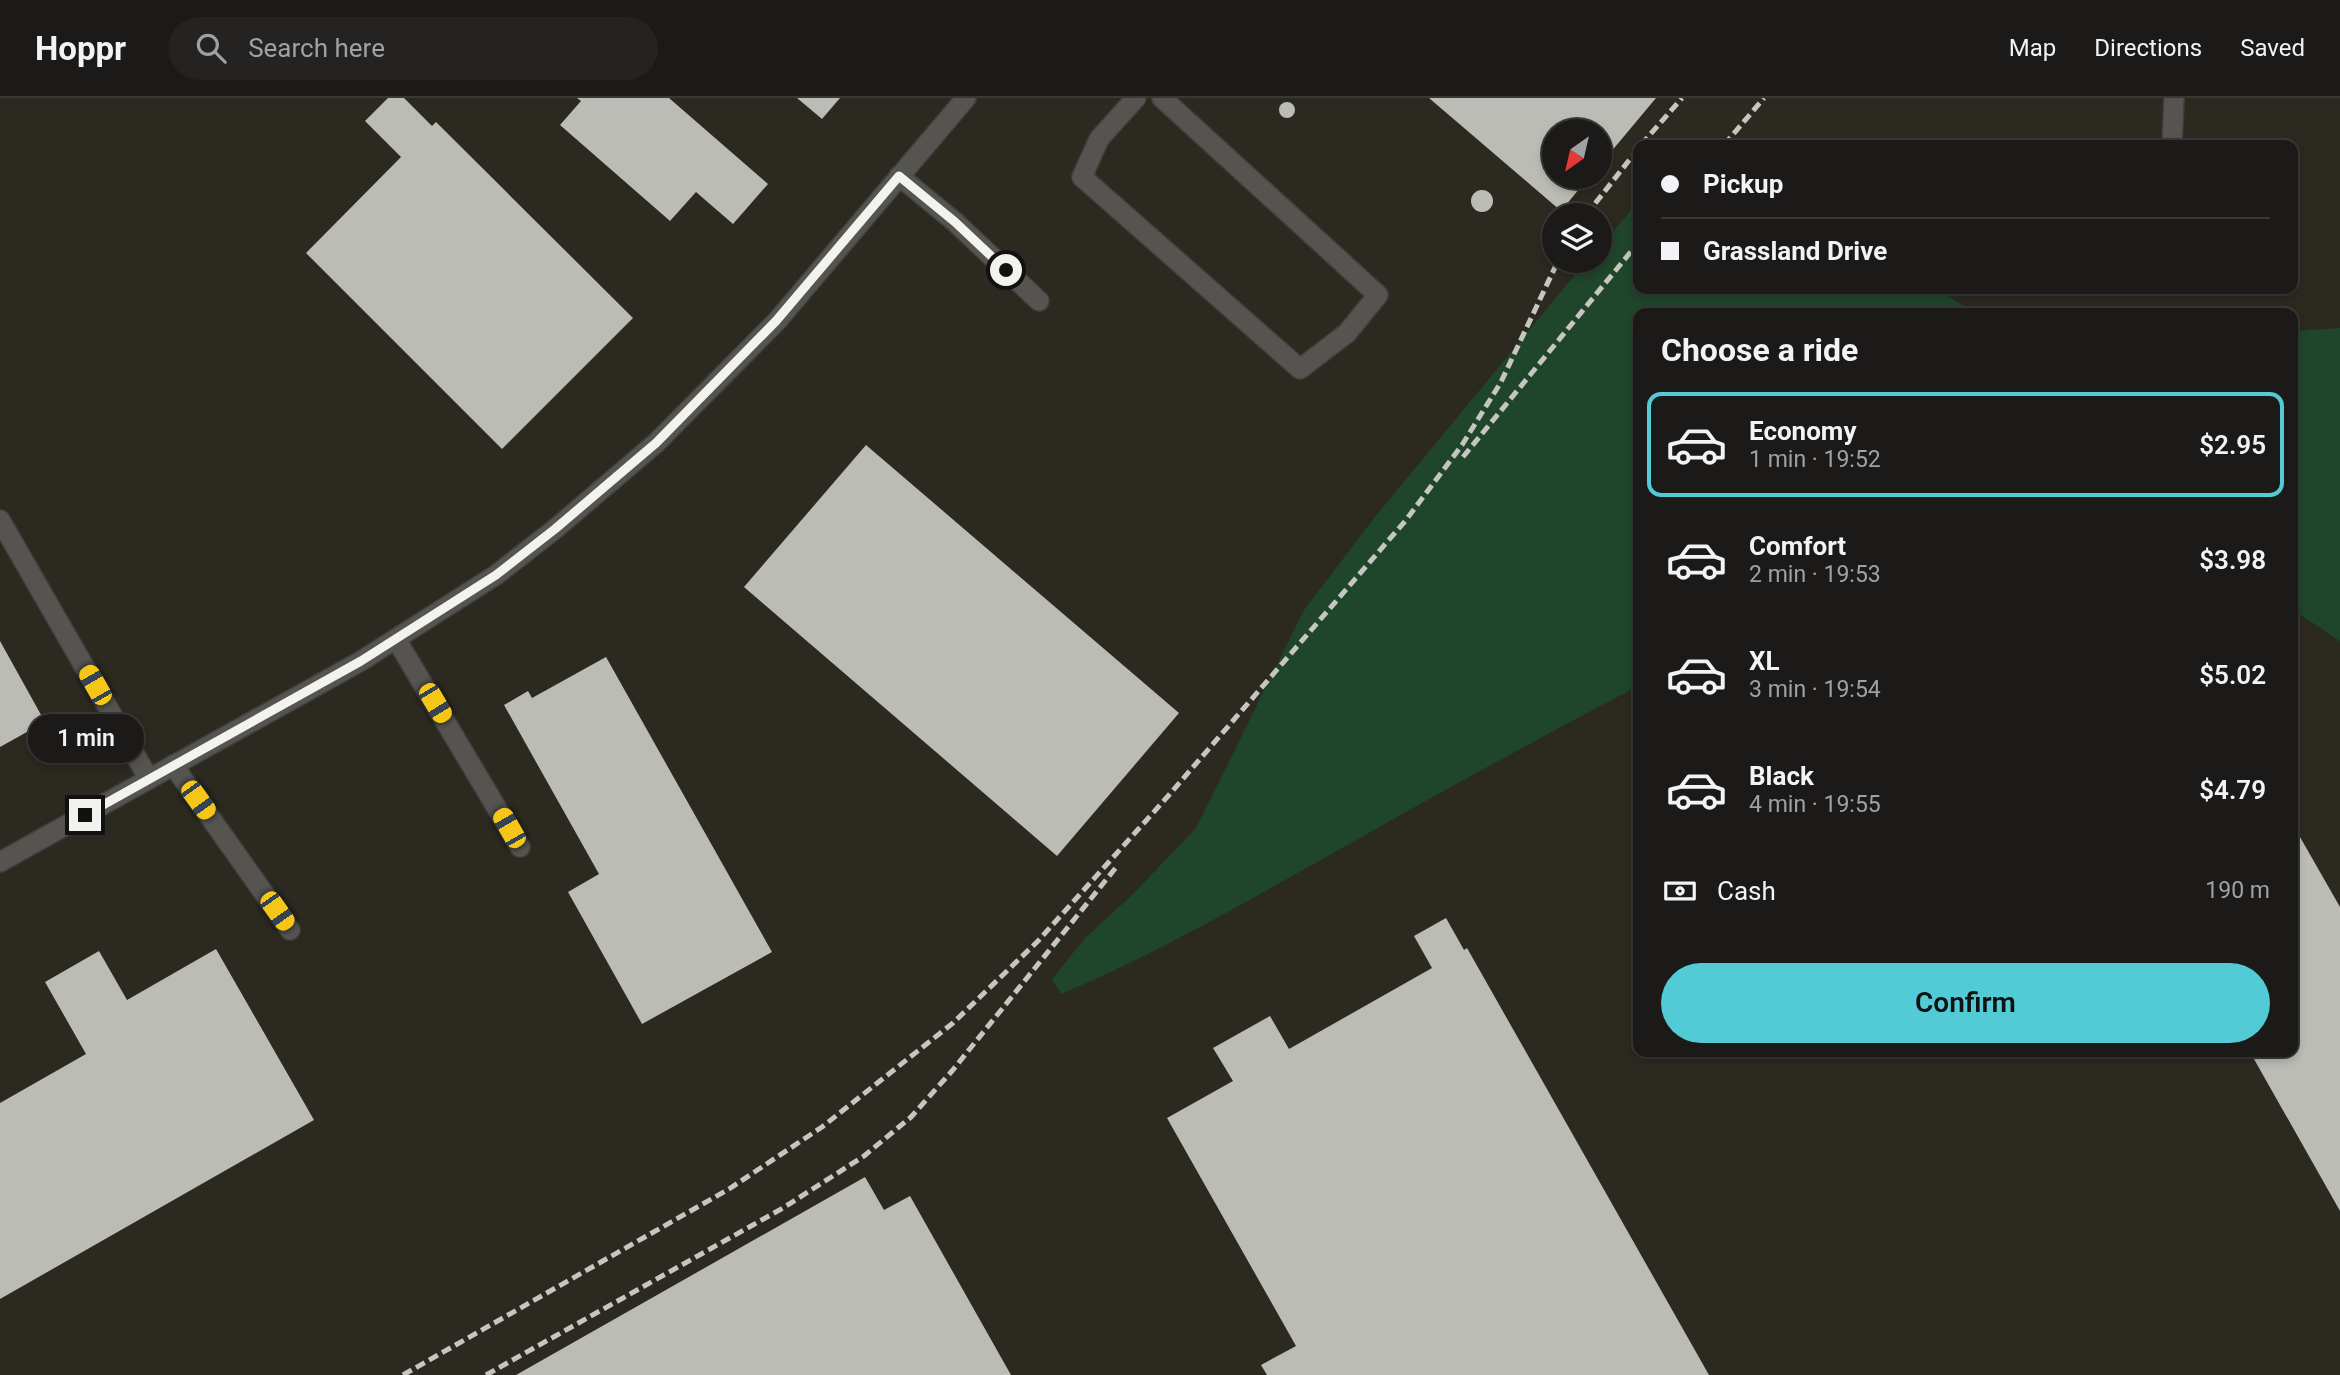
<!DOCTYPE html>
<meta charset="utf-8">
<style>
body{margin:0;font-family:Roboto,sans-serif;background:#242321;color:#f1f3f6;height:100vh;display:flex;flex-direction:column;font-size:26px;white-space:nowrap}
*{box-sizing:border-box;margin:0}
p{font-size:23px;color:#a0a1a2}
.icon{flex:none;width:38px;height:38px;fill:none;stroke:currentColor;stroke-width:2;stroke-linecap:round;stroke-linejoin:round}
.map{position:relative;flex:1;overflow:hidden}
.drawer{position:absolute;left:1633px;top:210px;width:665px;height:749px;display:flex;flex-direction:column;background:#1b1a18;border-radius:14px;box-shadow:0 4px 10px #0003,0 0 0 2px #393837}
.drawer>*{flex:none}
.hud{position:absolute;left:1633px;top:42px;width:665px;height:154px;border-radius:14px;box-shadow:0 4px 10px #0003,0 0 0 2px #393837;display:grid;align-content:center;height:154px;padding:0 28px;background:#1b1a18}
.needle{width:46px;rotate:214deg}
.fabs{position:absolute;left:1542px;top:21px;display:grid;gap:14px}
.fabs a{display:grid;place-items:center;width:70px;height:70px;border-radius:50%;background:#1b1a18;box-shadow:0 4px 10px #0003,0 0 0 2px #393837;font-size:35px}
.end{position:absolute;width:32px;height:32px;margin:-16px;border:9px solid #f2f2ef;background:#111;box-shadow:0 0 0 4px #111}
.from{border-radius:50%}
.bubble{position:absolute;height:49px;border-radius:24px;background:#1b1a18;box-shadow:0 4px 10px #0003,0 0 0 2px #393837;font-size:23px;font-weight:600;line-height:49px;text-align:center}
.car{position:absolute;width:21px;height:42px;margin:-21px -10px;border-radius:9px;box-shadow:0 0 5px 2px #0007;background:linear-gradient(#f5c518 24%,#345 0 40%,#f5c518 0 76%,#345 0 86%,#f5c518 0)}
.hud b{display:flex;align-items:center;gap:24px;height:66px;font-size:26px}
.hud b+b{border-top:2px solid #393837}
.hud i{width:18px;height:18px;background:#f1f3f6}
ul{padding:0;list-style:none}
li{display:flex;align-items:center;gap:21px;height:105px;margin:0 14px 10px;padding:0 14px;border:4px solid transparent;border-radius:14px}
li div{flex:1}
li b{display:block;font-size:26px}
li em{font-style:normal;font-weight:600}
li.active{border-color:#52cbd7}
li>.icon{width:63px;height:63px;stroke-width:1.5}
h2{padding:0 28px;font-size:32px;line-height:84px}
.pay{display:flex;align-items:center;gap:18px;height:77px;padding:0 28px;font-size:26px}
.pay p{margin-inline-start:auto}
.cta{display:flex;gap:14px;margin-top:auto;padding:14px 28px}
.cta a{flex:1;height:80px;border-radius:42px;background:#52cbd7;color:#111;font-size:28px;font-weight:600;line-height:80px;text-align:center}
header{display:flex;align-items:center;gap:42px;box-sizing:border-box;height:98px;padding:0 35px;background:#1b1a18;border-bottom:2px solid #393837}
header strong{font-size:33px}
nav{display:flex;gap:38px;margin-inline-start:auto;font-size:24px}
.search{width:490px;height:63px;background:#242321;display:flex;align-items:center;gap:18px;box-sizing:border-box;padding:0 24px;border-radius:38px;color:#a0a1a2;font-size:26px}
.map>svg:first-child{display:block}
.built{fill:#2b2920;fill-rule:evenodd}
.green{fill:#1f452b}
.building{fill:#bcbcb7}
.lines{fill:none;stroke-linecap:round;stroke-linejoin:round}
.service-casing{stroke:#3f3f3c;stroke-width:22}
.minor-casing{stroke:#3f3f3c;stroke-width:22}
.service{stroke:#555450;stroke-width:19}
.minor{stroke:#555450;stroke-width:19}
.rail{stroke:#c5c5c2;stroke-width:5;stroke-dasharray:10 5;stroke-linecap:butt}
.route{stroke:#f2f2ef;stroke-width:9}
</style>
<header>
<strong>Hoppr</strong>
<div class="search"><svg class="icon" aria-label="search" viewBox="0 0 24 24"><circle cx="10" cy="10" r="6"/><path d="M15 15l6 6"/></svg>Search here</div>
<nav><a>Map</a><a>Directions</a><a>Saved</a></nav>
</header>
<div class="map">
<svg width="2340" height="1277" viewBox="0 0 2340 1277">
<rect width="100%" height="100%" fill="#242320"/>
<path class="built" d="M0 0H2340V1277H0ZM1554 33H1600V79H1554ZM1638 47H2292V191H1638ZM1554 117H1600V163H1554ZM1638 215H2292V954H1638Z"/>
<g class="green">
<path d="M1638 104V191H1936L1970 212 1981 215H1638V588C1533 643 1429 701 1326 759 1239 808 1152 858 1061 896L1052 881 1085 840 1132 797 1196 730 1304 512 1374 420 1573 179 1587 163H1600V149Z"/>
<polygon points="2340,230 2340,543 2293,512 2292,233"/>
</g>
<g class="building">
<polygon points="388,0 404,0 432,28 436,24 633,220 502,351 306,155 401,59 365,23"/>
<polygon points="577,0 669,0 768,86 733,126 696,94 670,123 560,27 581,3"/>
<polygon points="797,0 840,0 822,21"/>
<polygon points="1429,0 1656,0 1600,67 1600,33 1554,33 1554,79 1589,79 1561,113"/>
<circle cx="1287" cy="12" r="8"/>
<circle cx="1482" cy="103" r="11"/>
<polygon points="866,347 1179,615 1057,758 744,489"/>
<polygon points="0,543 45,624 0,649"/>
<polygon points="606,559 772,854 642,926 568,794 599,776 504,607 528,593 532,600"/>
<polygon points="2292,725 2340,809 2340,1113 2250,954 2292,954"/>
<polygon points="1446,820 1464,852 1467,850 1709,1277 1267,1277 1261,1267 1296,1248 1167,1020 1233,983 1213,950 1270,918 1289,951 1432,870 1414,838"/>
<polygon points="216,851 314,1022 0,1201 0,1005 86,956 45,884 99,853 127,902"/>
<polygon points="865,1079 884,1112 910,1098 1011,1277 516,1277"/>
</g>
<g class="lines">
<g class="service-casing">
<g id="service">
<polyline points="1136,0 1099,41 1082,79 1300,271 1347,235 1378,197 1162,0"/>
<polyline points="2172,47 2174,0"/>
<polyline points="899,78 955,124 1039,203"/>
<polyline points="0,422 149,681"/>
<polyline points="396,541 520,749"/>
<polyline points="173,667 290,832"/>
</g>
</g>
<g class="minor-casing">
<polyline id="minor" points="0,764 361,563 496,477 555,431 656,345 777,223 966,0"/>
</g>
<use href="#service" class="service"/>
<use href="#minor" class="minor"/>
<g class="rail">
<polyline points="1641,47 1682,0"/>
<polyline points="1724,47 1764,0"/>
<polyline points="1586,117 1638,51"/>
<polyline points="1463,359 1638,145"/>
<polyline points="403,1277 729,1091 822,1029 953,925 1038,843 1169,697 1406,422 1462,347 1501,284 1558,163"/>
<polyline points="486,1277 783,1110 864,1058 911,1019 952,973 1118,767"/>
</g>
</g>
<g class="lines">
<polyline class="route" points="85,717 361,563 496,477 555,431 656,345 776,223 899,78 955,124 1006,172"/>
</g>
</svg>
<div class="fabs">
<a><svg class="needle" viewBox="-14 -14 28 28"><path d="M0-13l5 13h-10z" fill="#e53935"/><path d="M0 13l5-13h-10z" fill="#a0a1a2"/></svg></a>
<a><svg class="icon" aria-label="layers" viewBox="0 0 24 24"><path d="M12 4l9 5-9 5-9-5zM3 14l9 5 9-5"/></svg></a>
</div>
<i class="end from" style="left:1006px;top:172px"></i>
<i class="end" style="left:85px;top:717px"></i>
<div class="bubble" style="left:28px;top:616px;width:116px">1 min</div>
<i class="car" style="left:95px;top:587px;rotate:330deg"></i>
<i class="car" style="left:435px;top:605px;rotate:149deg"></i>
<i class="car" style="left:198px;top:702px;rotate:144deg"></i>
<i class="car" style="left:509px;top:730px;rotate:330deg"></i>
<i class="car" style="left:277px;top:813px;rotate:145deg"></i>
<div class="hud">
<b><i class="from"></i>Pickup</b>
<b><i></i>Grassland Drive</b>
</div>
<section class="drawer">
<h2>Choose a ride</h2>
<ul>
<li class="active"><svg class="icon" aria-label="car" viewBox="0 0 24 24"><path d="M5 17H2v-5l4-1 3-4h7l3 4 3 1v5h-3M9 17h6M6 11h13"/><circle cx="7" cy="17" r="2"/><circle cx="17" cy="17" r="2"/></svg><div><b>Economy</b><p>1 min · 19:52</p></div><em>$2.95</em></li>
<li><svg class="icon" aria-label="car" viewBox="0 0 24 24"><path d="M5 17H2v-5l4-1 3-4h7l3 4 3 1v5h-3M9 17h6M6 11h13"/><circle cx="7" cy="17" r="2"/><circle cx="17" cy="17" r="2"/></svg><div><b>Comfort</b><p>2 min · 19:53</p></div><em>$3.98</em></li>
<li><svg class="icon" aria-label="car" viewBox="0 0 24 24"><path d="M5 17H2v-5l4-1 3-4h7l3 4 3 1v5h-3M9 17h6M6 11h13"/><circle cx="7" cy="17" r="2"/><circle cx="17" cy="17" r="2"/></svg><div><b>XL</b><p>3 min · 19:54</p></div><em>$5.02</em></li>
<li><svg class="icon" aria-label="car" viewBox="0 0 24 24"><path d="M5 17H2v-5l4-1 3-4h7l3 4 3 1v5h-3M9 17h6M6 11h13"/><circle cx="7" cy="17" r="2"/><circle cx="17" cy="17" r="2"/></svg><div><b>Black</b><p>4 min · 19:55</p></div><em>$4.79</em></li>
</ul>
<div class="pay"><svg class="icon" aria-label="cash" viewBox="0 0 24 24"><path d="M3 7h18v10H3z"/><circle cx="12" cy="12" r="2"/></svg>Cash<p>190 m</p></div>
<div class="cta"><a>Confirm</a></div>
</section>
</div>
